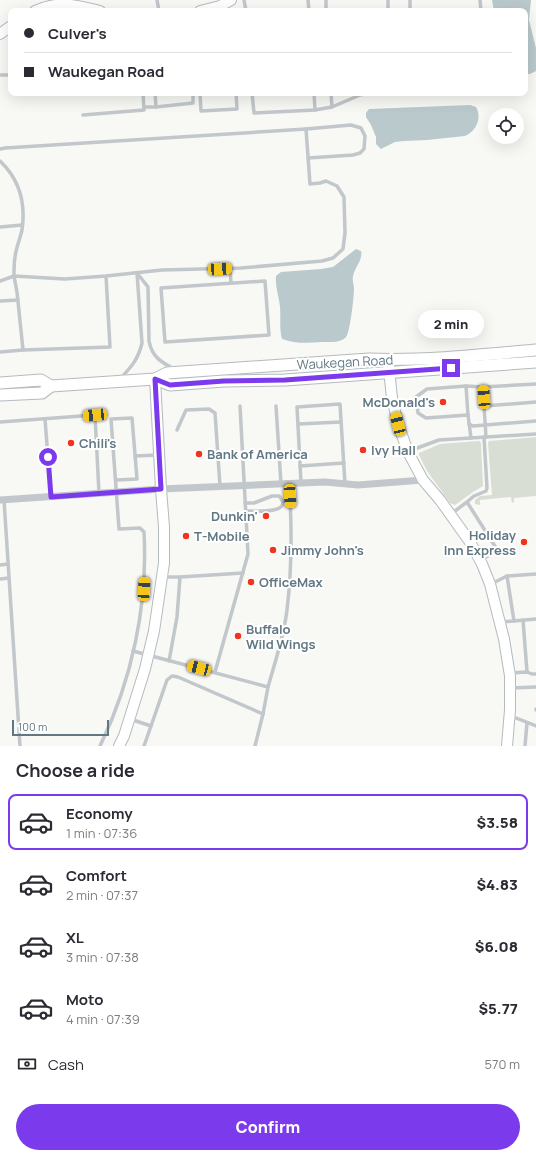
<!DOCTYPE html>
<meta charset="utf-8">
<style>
body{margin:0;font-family:Manrope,sans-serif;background:#f7f7f7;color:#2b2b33;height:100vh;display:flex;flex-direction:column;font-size:15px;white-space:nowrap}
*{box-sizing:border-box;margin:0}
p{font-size:13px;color:#7c7c81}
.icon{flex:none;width:22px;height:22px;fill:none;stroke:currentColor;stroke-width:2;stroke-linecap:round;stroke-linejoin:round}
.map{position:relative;height:746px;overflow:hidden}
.panel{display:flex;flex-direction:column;background:#fff;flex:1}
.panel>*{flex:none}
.top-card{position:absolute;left:8px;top:8px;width:520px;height:88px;border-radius:8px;box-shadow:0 4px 16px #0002;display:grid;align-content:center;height:88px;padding:0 16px;background:#fff}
.tools{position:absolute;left:488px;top:108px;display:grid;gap:8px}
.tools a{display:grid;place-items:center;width:36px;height:36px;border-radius:50%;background:#fff;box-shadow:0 4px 16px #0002;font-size:20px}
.scale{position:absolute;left:12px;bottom:10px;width:97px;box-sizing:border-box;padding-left:4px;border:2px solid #617883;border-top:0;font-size:11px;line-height:14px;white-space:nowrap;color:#617883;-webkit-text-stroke:3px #fff;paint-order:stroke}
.end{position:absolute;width:18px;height:18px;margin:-9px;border:5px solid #7c3aed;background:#fff;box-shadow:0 0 0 2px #fff}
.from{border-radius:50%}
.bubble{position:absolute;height:28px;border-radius:14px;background:#fff;box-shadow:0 4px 16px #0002;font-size:13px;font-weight:800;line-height:28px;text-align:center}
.car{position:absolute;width:12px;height:24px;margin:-12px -6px;border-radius:5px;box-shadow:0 0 3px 1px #0007;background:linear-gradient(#f5c518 24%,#345 0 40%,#f5c518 0 76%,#345 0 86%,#f5c518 0)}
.top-card b{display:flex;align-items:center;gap:14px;height:38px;font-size:15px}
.top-card b+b{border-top:1px solid #e1e1e2}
.top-card i{width:10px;height:10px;background:#2b2b33}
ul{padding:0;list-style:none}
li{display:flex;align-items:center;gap:12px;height:56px;margin:0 8px 6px;padding:0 8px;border:2px solid transparent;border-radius:8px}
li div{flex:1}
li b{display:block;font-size:15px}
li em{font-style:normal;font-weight:800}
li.on{border-color:#7c3aed}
li>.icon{width:36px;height:36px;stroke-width:1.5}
h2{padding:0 16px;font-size:18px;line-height:48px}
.pay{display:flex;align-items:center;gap:10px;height:44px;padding:0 16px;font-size:15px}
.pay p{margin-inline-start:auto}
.action{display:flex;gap:8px;margin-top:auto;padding:8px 16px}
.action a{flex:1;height:46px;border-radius:24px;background:#7c3aed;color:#fff;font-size:16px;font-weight:800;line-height:46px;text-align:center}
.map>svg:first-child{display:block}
.green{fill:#d9ded4}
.water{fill:#b9c9cc}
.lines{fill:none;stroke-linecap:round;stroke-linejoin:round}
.secondary-casing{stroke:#b3bbbf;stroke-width:12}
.primary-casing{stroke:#b4bbbe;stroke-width:13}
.lane{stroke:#c1c7ca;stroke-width:3.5}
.street{stroke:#c1c7ca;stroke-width:7}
.secondary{stroke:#fff;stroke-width:10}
.primary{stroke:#fff;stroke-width:11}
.route{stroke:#7c3aed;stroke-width:5}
.poi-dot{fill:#f0351e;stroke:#fff;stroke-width:1.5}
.labels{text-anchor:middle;stroke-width:4;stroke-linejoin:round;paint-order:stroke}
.street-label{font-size:13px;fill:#617883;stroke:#fff}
.poi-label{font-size:13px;font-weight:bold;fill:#617883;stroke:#fff;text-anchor:start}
</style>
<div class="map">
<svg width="536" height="746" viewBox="0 0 536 746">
<rect width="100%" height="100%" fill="#f8f8f5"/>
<g class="green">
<polygon points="536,437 536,496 514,498 514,502 512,503 511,497 480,500 480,505 475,504 475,500 480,496 492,495 488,443 489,441"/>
<polygon points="478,441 480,441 481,444 483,486 473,492 455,505 450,503 427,471 419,455 419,453 440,444"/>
</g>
<g class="water">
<polygon points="492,0 531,0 529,20 536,48 536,71 530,74 525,74 525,11 494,11"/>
<path d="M470 105 476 107C482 117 477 131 465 136L427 140 404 141 395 142 381 149 376 144V137L371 125 366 117V113L369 109Z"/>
<path d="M356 249 361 251C363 260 355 267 353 276 352 280 354 285 354 289 354 296 350 333 346 337 341 343 329 342 322 342 309 343 295 344 282 339 279 328 281 318 280 307 279 297 275 286 276 276L281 272 321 269 333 267Z"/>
</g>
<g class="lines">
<g class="secondary-casing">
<g id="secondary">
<path d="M35 11C59 0 75 5 100 11"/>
<polyline points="200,11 220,6 231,0"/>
<polyline points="0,34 11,26"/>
<polyline points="388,360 392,398 398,424 408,452 423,480 440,500 470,542 482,564 490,584 504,639 510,676 510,710 507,746"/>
<polyline points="119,746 124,736 145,669 154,631 164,563 164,527 161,489 155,379"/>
</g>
</g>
<g class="primary-casing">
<g id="primary">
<polyline points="155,379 170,385 224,381 285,380 536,362"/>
<path d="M0 383 41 380 51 386 155 379 167 373 369 359C425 361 481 355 536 350"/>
<polyline points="0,395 42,393 51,386"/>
</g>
</g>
<g class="lane">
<polyline points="157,0 159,11"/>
<polyline points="244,0 246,11"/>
<polyline points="308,0 309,11"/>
<polyline points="326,0 326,11"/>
<polyline points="388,0 388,11"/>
<polyline points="410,0 410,11"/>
<polyline points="480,0 481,11"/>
<polyline points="0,75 11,75"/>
<polyline points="155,93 156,107 193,103 193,93"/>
<polyline points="200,93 201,111 237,109 236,93"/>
<polyline points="252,93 254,113 315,110 314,93"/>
<polyline points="331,93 332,107 360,95 368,93"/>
<polyline points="144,107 156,107"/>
<polyline points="315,110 332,107"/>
<polyline points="83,115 144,110 143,93"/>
<polyline points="306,129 351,125 361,128 365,136 364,149 360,153 353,155 308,158"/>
<polyline points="0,149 5,148 306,129 310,184 320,183 326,181 337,186 344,197 345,233 343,249 333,258 322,261 241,268 162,270 106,276 65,279 14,276 17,292 23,350 110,347 106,276"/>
<path d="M0 161C20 180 26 203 22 230 20 239 16 248 15 257 14 263 14 270 14 276L0 281"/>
<polyline points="0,227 22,225"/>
<polyline points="230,268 231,283"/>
<polygon points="265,281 269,335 165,342 161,288"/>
<polyline points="0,301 18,300"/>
<polyline points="0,352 23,350"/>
<path d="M120 379C131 367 138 360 142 343L137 273 148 287 149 341C152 357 161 362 174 369"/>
<polyline points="466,386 468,415 471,438"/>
<polyline points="276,406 281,484"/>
<polyline points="484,406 483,387 536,384"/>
<polyline points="468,415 426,418 418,413 416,397 427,389 466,386 483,387"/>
<polyline points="45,419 51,497"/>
<polyline points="0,422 95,415 99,493"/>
<polyline points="298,424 341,422"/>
<polyline points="469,424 473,426 536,421"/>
<polyline points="177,430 186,410 209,409 215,413 220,486"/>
<polyline points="486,437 484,406 536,402"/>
<polyline points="409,451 439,440 536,434"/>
<polyline points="135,456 158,455"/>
<polyline points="300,466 344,463"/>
<polyline points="301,483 297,407 340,404 345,484"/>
<polyline points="4,500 20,746"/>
<polyline points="467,502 474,496 486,491 487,488 484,437"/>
<path d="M245 503H254L272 496H279C295 514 255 511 246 511"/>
<polyline points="451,514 467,502 498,551 480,560"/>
<polyline points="0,565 8,564"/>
<polyline points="507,576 514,621"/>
<polyline points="163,577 180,577"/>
<polyline points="0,579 9,578"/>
<polyline points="491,584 507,576 536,574"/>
<polyline points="523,620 527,672"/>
<polyline points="501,622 536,619"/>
<path d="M133 651 268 687C275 662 284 636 287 610 292 568 292 525 289 484"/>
<polyline points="169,661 177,617 180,577 243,573"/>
<polyline points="215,672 248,554 240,406"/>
<polyline points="510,673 527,672 532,674 536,674"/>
<polyline points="511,688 536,687"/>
<polyline points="536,709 536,710"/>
<polyline points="511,716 536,726"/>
<polyline points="130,719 151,726 144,746"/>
<polyline points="151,726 167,680 172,676 178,677 263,714"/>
<path d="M100 746C132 680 148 605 144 532L140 528 119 529 111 419 132 418 137 479 116 480"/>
<polyline points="255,746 263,714 268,687"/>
<polyline points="525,746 527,723"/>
</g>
<polyline class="street" points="0,500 161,489 325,482 358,485 423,480"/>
<use href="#secondary" class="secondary"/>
<use href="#primary" class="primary"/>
</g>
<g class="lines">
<polyline class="route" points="48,457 51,497 161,489 155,379 170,385 224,381 285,380 451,368"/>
</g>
<g class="poi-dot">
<circle cx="443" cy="402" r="4"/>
<circle cx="71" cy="443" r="4"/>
<circle cx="363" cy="450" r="4"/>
<circle cx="199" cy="454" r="4"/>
<circle cx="266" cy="516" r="4"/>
<circle cx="186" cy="536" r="4"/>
<circle cx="524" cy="542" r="4"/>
<circle cx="273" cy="550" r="4"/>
<circle cx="251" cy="582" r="4"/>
<circle cx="238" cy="636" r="4"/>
</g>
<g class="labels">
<g class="street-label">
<text transform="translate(345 362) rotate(-3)" y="5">Waukegan Road</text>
</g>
<g class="poi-label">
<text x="435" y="407" text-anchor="end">McDonald's</text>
<text x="79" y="448">Chili's</text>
<text x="371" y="455">Ivy Hall</text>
<text x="207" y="459">Bank of America</text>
<text x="258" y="521" text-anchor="end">Dunkin'</text>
<text x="516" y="540" text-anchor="end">Holiday<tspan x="516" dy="15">Inn Express</tspan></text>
<text x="194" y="541">T-Mobile</text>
<text x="281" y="555">Jimmy John's</text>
<text x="259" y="587">OfficeMax</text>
<text x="246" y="634">Buffalo<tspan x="246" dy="15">Wild Wings</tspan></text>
</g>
</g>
</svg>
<div class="tools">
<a><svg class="icon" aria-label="locate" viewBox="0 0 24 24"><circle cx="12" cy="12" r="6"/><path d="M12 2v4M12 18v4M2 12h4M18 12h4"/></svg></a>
</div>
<div class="scale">100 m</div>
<i class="end from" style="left:48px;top:457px"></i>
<i class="end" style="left:451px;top:368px"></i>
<div class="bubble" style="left:418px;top:310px;width:66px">2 min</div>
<i class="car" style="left:220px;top:269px;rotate:87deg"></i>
<i class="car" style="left:484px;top:397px;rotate:356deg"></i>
<i class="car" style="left:95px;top:415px;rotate:265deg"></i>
<i class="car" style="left:398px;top:424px;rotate:346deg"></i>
<i class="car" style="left:290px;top:496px;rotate:177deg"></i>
<i class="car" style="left:144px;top:589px;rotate:3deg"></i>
<i class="car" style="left:199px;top:668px;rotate:285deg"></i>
<div class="top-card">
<b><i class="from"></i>Culver's</b>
<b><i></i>Waukegan Road</b>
</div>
</div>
<section class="panel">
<h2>Choose a ride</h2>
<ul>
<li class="on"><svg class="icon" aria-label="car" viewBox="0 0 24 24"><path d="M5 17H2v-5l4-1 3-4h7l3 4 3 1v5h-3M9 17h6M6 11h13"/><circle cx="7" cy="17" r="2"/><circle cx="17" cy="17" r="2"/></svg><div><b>Economy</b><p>1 min · 07:36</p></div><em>$3.58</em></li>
<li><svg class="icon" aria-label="car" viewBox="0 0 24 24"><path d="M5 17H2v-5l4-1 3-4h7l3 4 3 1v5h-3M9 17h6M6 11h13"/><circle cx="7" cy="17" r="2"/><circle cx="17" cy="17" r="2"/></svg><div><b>Comfort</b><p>2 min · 07:37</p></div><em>$4.83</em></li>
<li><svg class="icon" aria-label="car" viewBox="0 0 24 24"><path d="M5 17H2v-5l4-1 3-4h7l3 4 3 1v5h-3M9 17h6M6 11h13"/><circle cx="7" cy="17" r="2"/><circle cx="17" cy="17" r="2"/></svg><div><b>XL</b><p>3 min · 07:38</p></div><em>$6.08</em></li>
<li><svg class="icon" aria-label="car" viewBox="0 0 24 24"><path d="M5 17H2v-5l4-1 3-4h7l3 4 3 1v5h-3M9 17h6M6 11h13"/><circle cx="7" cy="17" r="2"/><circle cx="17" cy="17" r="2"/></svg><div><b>Moto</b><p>4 min · 07:39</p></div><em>$5.77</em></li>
</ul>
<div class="pay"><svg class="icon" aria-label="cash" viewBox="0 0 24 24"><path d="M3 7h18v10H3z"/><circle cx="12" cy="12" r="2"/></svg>Cash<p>570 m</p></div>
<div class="action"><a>Confirm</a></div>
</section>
